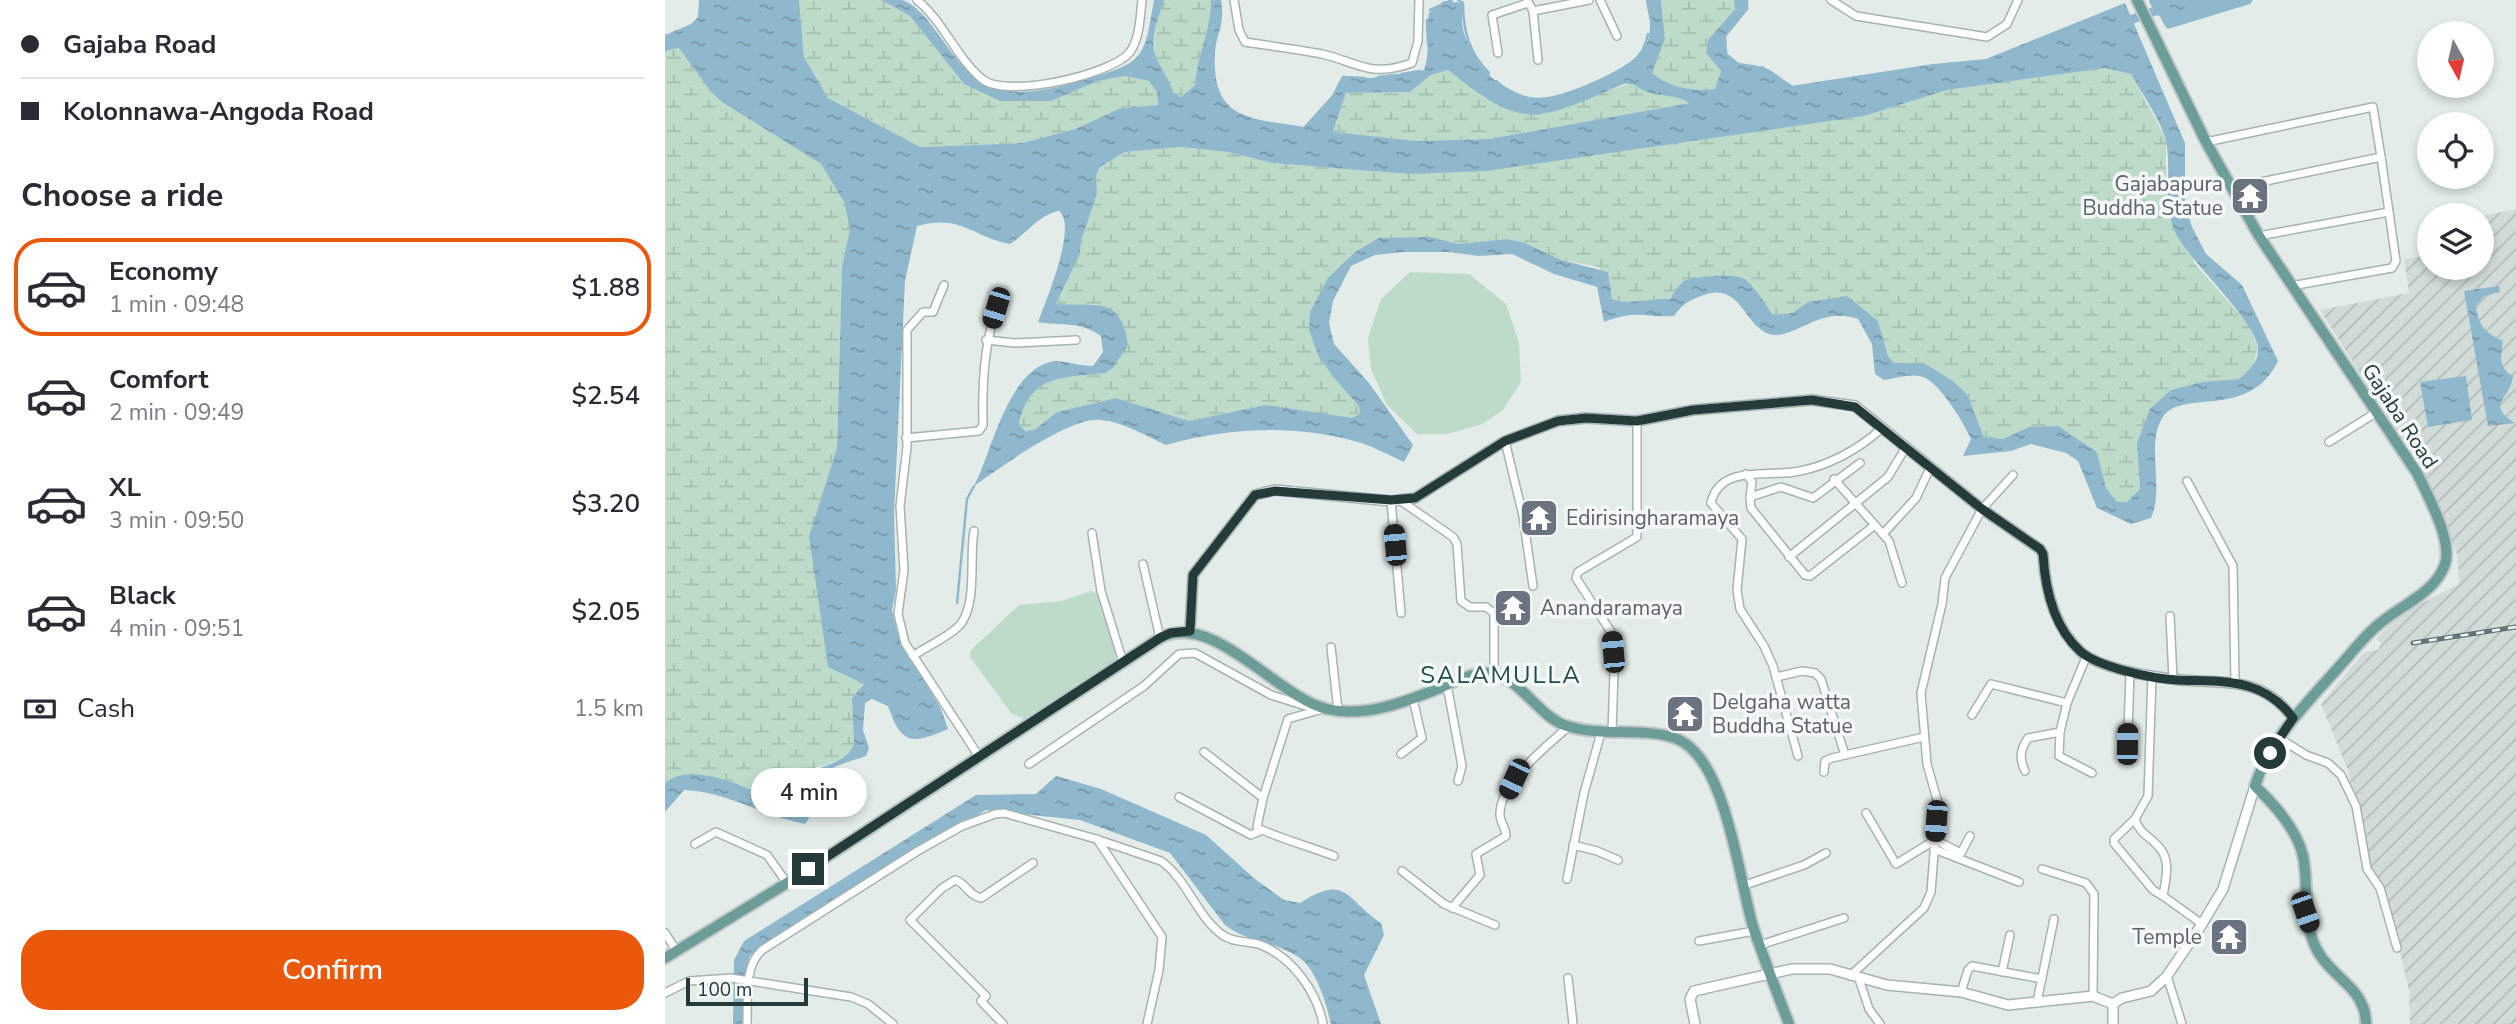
<!DOCTYPE html>
<meta charset="utf-8">
<style>
body{margin:0;font-family:"Nunito Sans",sans-serif;background:#f7f7f7;color:#2b2b33;height:100vh;display:flex;flex-direction:column;font-size:26px;white-space:nowrap}
*{box-sizing:border-box;margin:0}
p{font-size:23px;color:#7c7c81}
.icon{flex:none;width:38px;height:38px;fill:none;stroke:currentColor;stroke-width:2;stroke-linecap:round;stroke-linejoin:round}
.map{position:relative;flex:1;overflow:hidden}
.sheet{display:flex;flex-direction:column;background:#fff;width:665px}
.sheet>*{flex:none}
.banner{display:grid;align-content:center;height:154px;padding:0 21px;background:#fff}
.needle{width:46px;rotate:172deg}
.tools{position:absolute;left:1752px;top:21px;display:grid;gap:14px}
.tools a{display:grid;place-items:center;width:77px;height:77px;border-radius:50%;background:#fff;box-shadow:0 4px 10px #0003;font-size:35px}
.scale{position:absolute;left:21px;bottom:18px;width:122px;box-sizing:border-box;padding-left:7px;border:4px solid #243b39;border-top:0;font-size:19px;line-height:24px;white-space:nowrap;color:#243b39;-webkit-text-stroke:5px #f3f8f7;paint-order:stroke}
.end{position:absolute;width:32px;height:32px;margin:-16px;border:9px solid #243b39;background:#fff;box-shadow:0 0 0 4px #fff}
.from{border-radius:50%}
.bubble{position:absolute;height:49px;border-radius:24px;background:#fff;box-shadow:0 4px 10px #0003;font-size:23px;font-weight:600;line-height:49px;text-align:center}
.car{position:absolute;width:21px;height:42px;margin:-21px -10px;border-radius:9px;box-shadow:0 0 5px 2px #0007;background:linear-gradient(#222 24%,#8ab4d8 0 40%,#222 0 76%,#8ab4d8 0 86%,#222 0)}
.banner b{display:flex;align-items:center;gap:24px;height:66px;font-size:26px}
.banner b+b{border-top:2px solid #e1e1e2}
.banner i{width:18px;height:18px;background:#2b2b33}
ul{padding:0;list-style:none}
li{display:flex;align-items:center;gap:21px;height:98px;margin:0 14px 10px;padding:0 7px;border:4px solid transparent;border-radius:28px}
li div{flex:1}
li b{display:block;font-size:26px}
li em{font-style:normal;font-weight:600}
li.selected{border-color:#ea580c}
li>.icon{width:63px;height:63px;stroke-width:1.5}
h2{padding:0 21px;font-size:32px;line-height:84px}
.pay{display:flex;align-items:center;gap:18px;height:77px;padding:0 21px;font-size:26px}
.pay p{margin-inline-start:auto}
.primary-button{display:flex;gap:14px;margin-top:auto;padding:14px 21px}
.primary-button a{flex:1;height:80px;border-radius:28px;background:#ea580c;color:#fff;font-size:28px;font-weight:600;line-height:80px;text-align:center}
main{display:flex;flex:1;min-height:0}
.map>svg:first-child{display:block}
.industrial{fill:url(#industrial-furrows)}
.green{fill:#bedbca}
.wetland{fill:url(#wetland-marsh)}
.water{fill:url(#water-ripples);fill-rule:evenodd}
.lines{fill:none;stroke-linecap:round;stroke-linejoin:round}
.stream{stroke:#90b8cc;stroke-width:2.5}
.canal{stroke:#90b8cc;stroke-width:9}
.river{stroke:#90b8cc;stroke-width:14}
.minor-casing{stroke:#a6b3b1;stroke-width:10}
.tertiary-casing{stroke:#a6b3b1;stroke-width:12}
.primary-casing{stroke:#c2c8c8;stroke-width:14}
.minor{stroke:#fff;stroke-width:7}
.tertiary{stroke:#fff;stroke-width:9}
.primary{stroke:#6c9d99;stroke-width:10}
.rail-casing{stroke:#5f7774;stroke-width:5}
.rail{stroke:#f3f8f7;stroke-width:2.5;stroke-dasharray:8;stroke-linecap:butt}
.route{stroke:#243b39;stroke-width:9}
.labels{text-anchor:middle;stroke-width:7;stroke-linejoin:round;paint-order:stroke}
.worship-label{font-size:21px;fill:#5b616d;stroke:#f3f8f7;text-anchor:start}
.street-label{font-size:21px;fill:#243b39;stroke:#f3f8f7}
.quarter-label{font-size:24px;letter-spacing:2px;fill:#224c48;stroke:#f3f8f7}
</style>
<main>
<section class="sheet">
<div class="banner">
<b><i class="from"></i>Gajaba Road</b>
<b><i></i>Kolonnawa-Angoda Road</b>
</div>
<h2>Choose a ride</h2>
<ul>
<li class="selected"><svg class="icon" aria-label="car" viewBox="0 0 24 24"><path d="M5 17H2v-5l4-1 3-4h7l3 4 3 1v5h-3M9 17h6M6 11h13"/><circle cx="7" cy="17" r="2"/><circle cx="17" cy="17" r="2"/></svg><div><b>Economy</b><p>1 min · 09:48</p></div><em>$1.88</em></li>
<li><svg class="icon" aria-label="car" viewBox="0 0 24 24"><path d="M5 17H2v-5l4-1 3-4h7l3 4 3 1v5h-3M9 17h6M6 11h13"/><circle cx="7" cy="17" r="2"/><circle cx="17" cy="17" r="2"/></svg><div><b>Comfort</b><p>2 min · 09:49</p></div><em>$2.54</em></li>
<li><svg class="icon" aria-label="car" viewBox="0 0 24 24"><path d="M5 17H2v-5l4-1 3-4h7l3 4 3 1v5h-3M9 17h6M6 11h13"/><circle cx="7" cy="17" r="2"/><circle cx="17" cy="17" r="2"/></svg><div><b>XL</b><p>3 min · 09:50</p></div><em>$3.20</em></li>
<li><svg class="icon" aria-label="car" viewBox="0 0 24 24"><path d="M5 17H2v-5l4-1 3-4h7l3 4 3 1v5h-3M9 17h6M6 11h13"/><circle cx="7" cy="17" r="2"/><circle cx="17" cy="17" r="2"/></svg><div><b>Black</b><p>4 min · 09:51</p></div><em>$2.05</em></li>
</ul>
<div class="pay"><svg class="icon" aria-label="cash" viewBox="0 0 24 24"><path d="M3 7h18v10H3z"/><circle cx="12" cy="12" r="2"/></svg>Cash<p>1.5 km</p></div>
<div class="primary-button"><a>Confirm</a></div>
</section>
<div class="map">
<svg width="1851" height="1024" viewBox="0 0 1851 1024">
<defs>
<pattern id="industrial-furrows" width="10" height="10" patternUnits="userSpaceOnUse" patternTransform="scale(1.75)"><rect width="10" height="10" fill="#d1dbd8"/><path d="M-1 1l2-2M0 10L10 0M9 11l2-2" fill="none" stroke="#b3bdba"/></pattern>
<pattern id="wetland-marsh" width="20" height="14" patternUnits="userSpaceOnUse" patternTransform="scale(1.75)"><rect width="20" height="14" fill="#bedbca"/><path d="M1 5h8M5 5V1M11 12h8M15 12V8" fill="none" stroke="#a3bdae"/></pattern>
<pattern id="water-ripples" width="26" height="14" patternUnits="userSpaceOnUse" patternTransform="scale(1.75)"><rect width="26" height="14" fill="#90b8cc"/><path d="M2 4q2-2 4 0t4 0M15 11q2-2 4 0t4 0" fill="none" stroke="#7597a7"/></pattern>
</defs>
<rect width="100%" height="100%" fill="#e3ece9"/>
<polygon class="industrial" points="1851,209 1851,1024 1745,1024 1744,990 1721,895 1706,870 1683,770 1656,704 1699,652 1713,650 1716,643 1711,639 1734,615 1794,584 1792,554 1758,473 1655,310 1744,293 1739,259 1764,255 1764,268 1816,268 1817,216"/>
<g class="green">
<polygon points="745,272 804,274 841,304 854,343 856,382 838,410 817,424 783,434 752,434 722,405 706,369 703,338 716,299"/>
<polygon points="426,591 432,594 451,653 450,660 359,719 346,713 305,657 306,650 354,605 397,601"/>
</g>
<g class="wetland">
<polygon points="134,0 216,0 245,16 299,84 386,101 433,81 460,76 484,81 492,91 493,105 456,108 410,129 357,143 255,147 163,98 139,57"/>
<path d="M499 0H546C546 30 532 55 530 85L516 97 508 92C504 77 492 63 489 51 485 36 495 14 499 0Z"/>
<path d="M996 0H1069L1070 9 1043 40 1041 53 1056 71 1050 89C1029 92 1003 87 986 73L1000 39Z"/>
<path d="M14 48 46 92 57 102 156 164 179 202 185 229 177 266 172 448 144 536 199 684 187 698 189 744C182 760 167 763 151 767L131 806 125 807 75 785 0 783V51Z"/>
<path d="M1440 68 1466 74 1501 139V179L1530 264 1585 326 1593 349 1588 365 1574 379 1537 382 1507 390 1472 443 1475 489 1462 502H1452L1441 488 1432 452 1364 427 1338 439 1319 437 1302 394 1288 381 1259 363H1229L1223 356 1213 321 1143 302 1127 313 1108 315 1078 278 1016 283 1005 299C986 297 964 306 947 299L934 267 896 260 860 243 842 239 793 244 766 237 690 252 645 312 669 378 695 406 696 414 687 419 601 406 524 421 451 398 392 412 369 430 360 431 354 424C365 374 398 378 440 373L448 368 433 304 391 305 414 256 417 238 432 194 430 175 435 167 460 152 516 147 563 152 607 163 668 168 1199 116 1282 90Z"/>
<path d="M783 70 818 97 860 115 968 83C986 95 1006 93 1026 103L824 139 752 141 668 133 681 93 745 92 766 75Z"/>
</g>
<g class="water">
<path d="M34 0H134L139 57 163 98 255 147 357 143 410 129 456 108 493 105 492 92 484 81 460 76 433 81 386 101H335L299 84 245 16 216 0C222 0 232 0 237 0 268 10 288 72 325 86 356 99 394 87 425 78 482 62 479 55 489 0H499C495 14 485 36 489 51 492 63 504 77 508 92L516 97 530 85C532 55 546 30 546 0H556C560 27 552 30 550 53 546 123 588 118 640 127L668 96 678 77 706 78 759 70C766 51 760 32 764 13L779 1 798 3C798 11 796 21 798 29 806 61 837 98 872 99 893 100 919 87 937 78 953 70 971 63 980 47 988 33 985 15 982 0H996L1000 39 987 73C1003 87 1029 92 1050 89L1056 71 1041 53 1043 40 1070 9 1069 0H1082V9L1060 36C1061 69 1070 60 1097 67 1108 70 1117 79 1126 86L1268 64 1321 59 1460 3 1520 143V205L1527 227 1541 254 1577 285 1613 361C1584 421 1517 388 1498 417 1480 443 1500 488 1486 518L1466 524 1432 508 1413 461 1401 453 1366 444 1346 451 1298 456 1306 439C1299 423 1274 382 1258 377 1245 373 1232 378 1219 380L1210 374 1207 344 1193 319C1154 305 1129 341 1104 334 1079 326 1076 282 1039 295 1025 300 1018 303 1009 316 976 318 974 309 939 322L932 287 889 274 847 254 814 256 784 252H739L710 255 686 266 668 301 664 323 669 344 704 383 748 445 739 462C723 455 706 445 689 441 627 424 562 428 501 445 481 436 459 422 436 420 405 416 335 468 309 486 327 452 343 367 390 361 398 361 417 366 428 366L438 352 436 336C416 321 396 326 373 322 381 301 413 225 394 211 374 215 362 233 345 244 305 236 297 214 252 226L240 281 229 513 231 590 227 610 232 631 276 709 283 729C245 746 236 743 223 706L207 699 200 703 198 730 204 748 201 756C188 761 156 768 151 782 145 801 156 802 140 824 99 816 60 791 19 790L0 812V783C30 758 94 794 125 807L131 806 139 775C156 765 181 764 189 744L187 698 199 684 163 667 144 536 172 448 177 266 185 229 179 202 156 164 57 102 46 92 14 48 0 51V35L26 24 33 17ZM1440 68 1466 74C1476 92 1497 122 1501 141 1507 170 1497 208 1512 236 1529 265 1591 322 1593 348 1594 362 1583 371 1574 379L1537 382 1506 390 1485 409 1472 443 1475 489 1462 502H1452L1441 488 1432 452 1393 426 1364 427 1338 439 1319 437 1302 394 1288 381 1259 363H1229L1223 356 1213 321 1182 296 1143 302 1127 313 1108 315C1100 304 1091 288 1080 279 1071 273 1028 276 1019 281 1013 285 1009 293 1005 299 986 297 964 306 947 299L943 272 896 260 860 243 842 239 793 244 766 237 714 238 690 252 663 278 645 312 644 330 653 355 669 378 694 406 695 414 687 418 601 405 524 421 451 398 392 412 369 430 360 431 354 424C365 374 398 378 440 373L448 368 463 345C456 294 431 307 391 304L414 256 417 238 432 194 431 175 435 167 460 152 516 147 563 152 607 163 668 168 747 174 821 171 1199 116 1282 90ZM783 70C805 87 830 109 859 114 887 119 932 94 959 84 969 83 971 87 980 91 994 97 1006 93 1025 103L824 139 752 141 668 132 681 93 745 92 766 75Z"/>
<polygon points="1491,0 1583,0 1504,24"/>
<path d="M1834 286 1835 292 1819 296 1811 306C1813 326 1821 333 1838 341 1836 356 1833 368 1848 376 1845 400 1820 404 1850 423L1823 426 1799 291Z"/>
<polygon points="1801,376 1807,420 1763,427 1755,382"/>
<path d="M391 776 436 789 541 835 590 879 619 900 635 903C682 873 680 899 716 923L719 935 699 975 716 1024H666C662 1006 652 971 636 959 614 942 582 943 560 925L505 853 415 820 321 810 96 947 84 957 77 1024H68L69 960 79 941 311 795 371 794Z"/>
</g>
<g class="lines">
<g class="stream">
<path d="M793 0 798 3C798 31 804 53 824 73"/>
<polyline points="982,0 986,21"/>
<polyline points="765,10 787,0"/>
<polyline points="762,20 763,44"/>
<polyline points="1073,64 1061,54 1060,36 1082,9 1082,0"/>
<polyline points="1097,67 1126,86"/>
<polyline points="737,74 755,71"/>
<polyline points="713,77 730,75"/>
<path d="M831 81C840 90 857 98 870 99 895 101 948 76 967 62 977 55 981 45 983 34"/>
<polyline points="640,127 668,96 678,77 699,78"/>
<polyline points="292,603 302,499 309,486"/>
</g>
<polyline class="canal" points="1459,27 1468,19 1496,9 1504,24 1583,0"/>
<polyline class="river" points="1491,0 1496,9"/>
<g class="minor-casing">
<g id="minor">
<path d="M252 0C278 21 291 57 317 79 341 99 447 75 465 52 475 38 475 17 477 0"/>
<path d="M569 0 574 30 580 42C606 46 631 49 657 54 695 63 704 78 747 63L753 41 754 0"/>
<polyline points="862,0 868,11 873,60"/>
<polyline points="935,0 952,36"/>
<polyline points="1166,0 1191,16 1322,37 1342,24 1353,0"/>
<polyline points="868,11 924,0"/>
<polyline points="833,53 827,15 863,3"/>
<polyline points="1541,142 1708,107 1716,157 1567,188"/>
<polyline points="1594,236 1724,212 1716,157"/>
<polyline points="279,285 268,312 258,312 242,330 242,447 235,506 239,570 233,614 240,643 313,755"/>
<polyline points="1626,286 1727,268 1731,261 1724,212"/>
<polyline points="321,340 350,343 411,340"/>
<path d="M241 438 314 431 318 425C317 384 319 348 331 308"/>
<polyline points="840,441 858,516 868,586"/>
<polyline points="1664,442 1712,412"/>
<polyline points="1195,463 1148,498 1116,487 1085,497 1086,508 1140,575 1145,576 1210,525"/>
<polyline points="1081,474 1087,482 1085,497"/>
<polyline points="1169,479 1224,541 1237,583"/>
<polyline points="1522,481 1568,566 1570,682"/>
<polyline points="726,501 736,613"/>
<polyline points="736,501 788,537 792,544 796,601 805,607 821,607 829,613 829,674"/>
<polyline points="427,533 436,591 458,662"/>
<polyline points="1218,534 1251,498 1265,468"/>
<polyline points="1124,557 1223,477 1241,447"/>
<polyline points="478,564 495,638"/>
<polyline points="1505,616 1508,679"/>
<polyline points="666,647 673,711"/>
<path d="M248 656C262 646 282 638 294 626 313 606 304 557 309 531"/>
<path d="M1487 676 1483 796 1470 819C1474 832 1482 835 1491 844 1507 858 1501 877 1498 896L1537 924"/>
<polyline points="1111,677 1137,671 1150,673 1156,679 1180,755"/>
<polyline points="782,685 797,766 793,781"/>
<path d="M654 710 623 719 598 798 592 827C598 833 655 850 669 856"/>
<polyline points="1307,715 1326,684 1402,703"/>
<polyline points="1395,732 1394,756 1427,773"/>
<polyline points="947,733 949,671 946,632 911,578 913,572 972,537 972,421"/>
<polyline points="1614,738 1641,755 1663,763 1676,775 1691,806 1702,869 1715,888 1732,948"/>
<polyline points="539,752 598,798"/>
<polyline points="736,754 757,738 748,699"/>
<path d="M1133 756 1108 666 1099 646 1075 609 1072 590 1077 539 1046 503C1055 463 1104 478 1135 471 1165 465 1194 449 1216 429"/>
<polyline points="1462,760 1465,673"/>
<polyline points="364,764 479,686 514,654 530,653 606,695 653,710"/>
<path d="M1360 771C1354 758 1355 750 1363 738L1395 732 1402 703 1422 655"/>
<polyline points="1159,772 1160,761 1167,758 1259,737"/>
<polyline points="514,797 586,835 595,831"/>
<polyline points="1201,813 1231,864 1270,840 1296,853 1305,836"/>
<polyline points="1470,819 1449,839 1449,843 1488,890 1498,896"/>
<polyline points="432,839 497,937 494,970 482,1024"/>
<polyline points="30,844 51,832 102,855 122,883"/>
<polyline points="908,845 932,851 953,860"/>
<polyline points="1269,849 1354,882"/>
<polyline points="1377,869 1421,883 1429,894 1428,996"/>
<polyline points="737,871 779,904 830,925"/>
<polyline points="902,879 919,793 936,733"/>
<polyline points="1077,886 1139,865 1161,853"/>
<path d="M787 908 815 875 811 854 841 836C841 828 835 822 835 815 834 783 882 746 903 727"/>
<polyline points="0,933 11,950"/>
<polyline points="1034,941 1089,931"/>
<polyline points="1095,945 1179,918"/>
<polyline points="1337,972 1345,935"/>
<polyline points="1185,976 1259,908 1266,892 1273,803 1262,764 1256,693 1277,604 1280,578 1317,509 1348,475"/>
<polyline points="1502,976 1517,1024"/>
<polyline points="903,978 908,1024"/>
<polyline points="1194,979 1204,1009 1215,1024"/>
<polyline points="1296,992 1303,970 1307,966 1377,979"/>
<polyline points="0,993 24,981 66,978 186,997 203,1004 228,1024"/>
<polyline points="1372,1002 1389,919"/>
<path d="M82 1024C83 1001 78 967 97 950L251 852 297 826 330 814 339 813 431 839 496 861C523 880 532 918 559 936 570 943 585 941 596 945 628 958 652 992 658 1024"/>
<path d="M338 1024 316 1001 321 996 245 920 276 889 290 880C301 883 304 896 316 898L368 863"/>
</g>
</g>
<g class="tertiary-casing">
<g id="tertiary">
<path d="M525 631 528 575 590 495 610 490 726 501 750 498 840 441 893 421 921 418 972 421 1028 410 1147 400 1190 406 1317 509 1375 549 1378 554C1380 588 1389 626 1415 651 1433 668 1482 676 1507 679 1554 685 1595 673 1628 718"/>
<polyline points="1448,1004 1448,1024"/>
<polyline points="1030,1024 1025,999 1029,991 1127,969 1165,969 1222,985 1296,992 1343,1005 1428,996 1448,1004 1457,998 1486,991 1502,976 1537,924 1558,889 1590,786"/>
</g>
</g>
<g class="primary-casing">
<g id="primary">
<path d="M1472 0 1541 142 1594 236 1752 473C1762 494 1788 541 1780 564 1771 593 1734 606 1713 625 1698 637 1686 654 1673 668 1641 704 1605 739 1590 786 1609 804 1632 830 1638 856 1645 889 1635 924 1655 955 1671 980 1701 990 1701 1024"/>
<path d="M0 958 122 883 495 638C547 610 612 697 662 709 700 718 740 702 775 688 788 682 804 674 820 673 853 672 872 717 902 726 936 737 983 727 1012 739 1062 759 1074 882 1089 930 1100 961 1112 993 1124 1024"/>
</g>
</g>
<use href="#minor" class="minor"/>
<use href="#tertiary" class="tertiary"/>
<use href="#primary" class="primary"/>
<g class="rail-casing">
<polyline id="rail" points="1748,643 1851,627"/>
</g>
<use href="#rail" class="rail"/>
</g>
<g class="lines">
<path class="route" d="M143 869 495 638 505 633 525 631 528 575 590 495 610 491 726 500 750 498 840 441 893 421 921 418 972 421 1028 410 1147 400 1190 407 1317 509 1375 549 1378 554C1380 588 1389 627 1415 651 1432 667 1489 679 1512 680 1558 682 1597 677 1628 718L1605 753"/>
</g>
<defs>
<g id="temple-square" transform="scale(2.0125)"><rect x="-9" y="-9" width="18" height="18" rx="4" fill="#6b7280" stroke="#f3f8f7"/><path d="M0-6L5-2H3V0L6.5 2.5H4V6H1.5V3h-3V6H-4V2.5H-6.5L-3 0V-2H-5Z" fill="#fff"/></g>
</defs>
<g fill-rule="evenodd">
<use href="#temple-square" x="1585" y="196"/>
<use href="#temple-square" x="874" y="518"/>
<use href="#temple-square" x="848" y="608"/>
<use href="#temple-square" x="1020" y="714"/>
<use href="#temple-square" x="1564" y="937"/>
</g>
<g class="labels">
<g class="worship-label">
<text x="1558" y="191" text-anchor="end">Gajabapura<tspan x="1558" dy="24">Buddha Statue</tspan></text>
<text x="901" y="525">Edirisingharamaya</text>
<text x="875" y="615">Anandaramaya</text>
<text x="1047" y="709">Delgaha watta<tspan x="1047" dy="24">Buddha Statue</tspan></text>
<text x="1537" y="944" text-anchor="end">Temple</text>
</g>
<g class="street-label">
<text transform="translate(1735 416) rotate(57)" y="7">Gajaba Road</text>
</g>
<g class="quarter-label">
<text x="836" y="683">SALAMULLA</text>
</g>
</g>
</svg>
<div class="tools">
<a><svg class="needle" viewBox="-14 -14 28 28"><path d="M0-13l5 13h-10z" fill="#e53935"/><path d="M0 13l5-13h-10z" fill="#7c7c81"/></svg></a>
<a><svg class="icon" aria-label="locate" viewBox="0 0 24 24"><circle cx="12" cy="12" r="6"/><path d="M12 2v4M12 18v4M2 12h4M18 12h4"/></svg></a>
<a><svg class="icon" aria-label="layers" viewBox="0 0 24 24"><path d="M12 4l9 5-9 5-9-5zM3 14l9 5 9-5"/></svg></a>
</div>
<div class="scale">100 m</div>
<i class="end from" style="left:1605px;top:753px"></i>
<i class="end" style="left:143px;top:869px"></i>
<div class="bubble" style="left:86px;top:768px;width:116px">4 min</div>
<i class="car" style="left:331px;top:308px;rotate:197deg"></i>
<i class="car" style="left:730px;top:545px;rotate:355deg"></i>
<i class="car" style="left:948px;top:652px;rotate:355deg"></i>
<i class="car" style="left:1462px;top:744px;rotate:1deg"></i>
<i class="car" style="left:849px;top:779px;rotate:205deg"></i>
<i class="car" style="left:1271px;top:821px;rotate:184deg"></i>
<i class="car" style="left:1640px;top:912px;rotate:161deg"></i>
</div>
</main>
